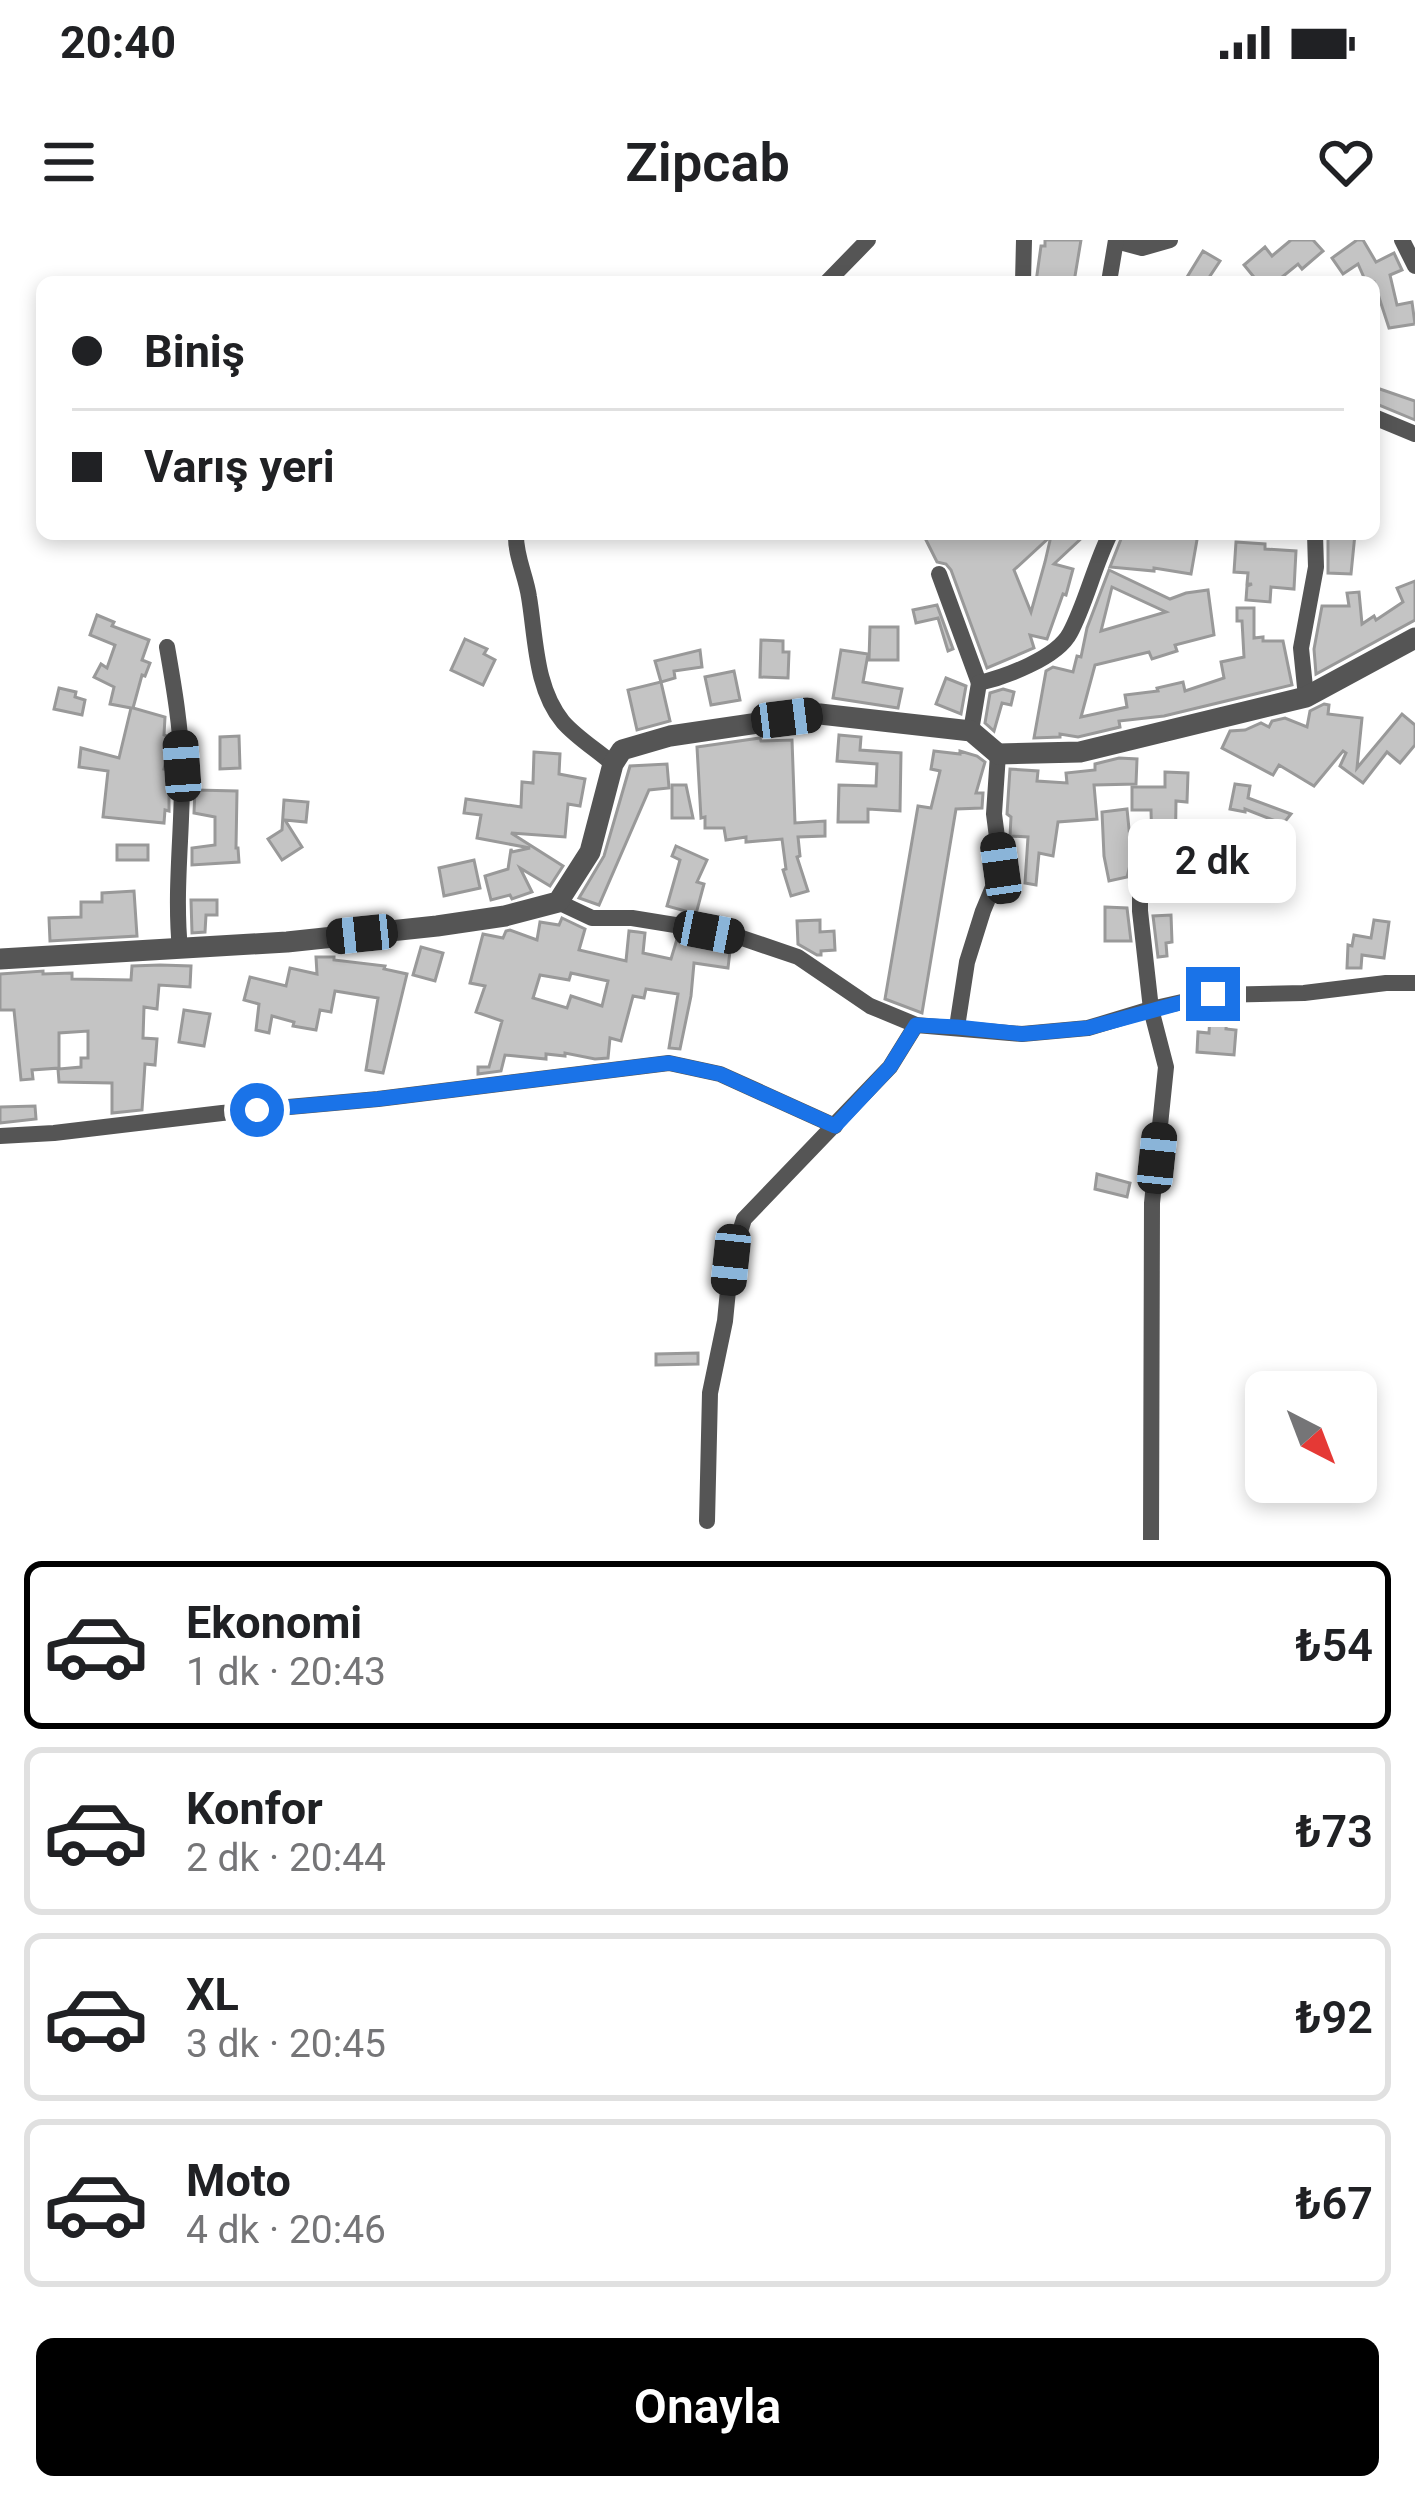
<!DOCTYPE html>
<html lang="tr">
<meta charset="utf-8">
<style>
body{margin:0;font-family:Roboto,sans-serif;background:#f2f2f2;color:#202124;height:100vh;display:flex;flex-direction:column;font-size:45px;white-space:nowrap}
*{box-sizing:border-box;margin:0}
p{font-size:39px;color:#757577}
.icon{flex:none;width:66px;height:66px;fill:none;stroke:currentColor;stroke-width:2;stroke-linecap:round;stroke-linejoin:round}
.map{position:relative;height:1300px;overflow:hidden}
.details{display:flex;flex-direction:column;background:#fff;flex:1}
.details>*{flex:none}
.top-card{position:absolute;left:36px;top:36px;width:1344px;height:264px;border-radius:18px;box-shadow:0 6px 18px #0003;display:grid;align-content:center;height:264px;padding:0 36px;background:#fff}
.needle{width:78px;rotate:138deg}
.tools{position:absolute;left:1245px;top:1131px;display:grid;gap:24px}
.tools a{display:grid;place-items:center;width:132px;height:132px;border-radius:18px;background:#fff;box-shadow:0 6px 18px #0003;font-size:60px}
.end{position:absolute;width:54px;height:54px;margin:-27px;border:15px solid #1a73e8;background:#fff;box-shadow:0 0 0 6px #fff}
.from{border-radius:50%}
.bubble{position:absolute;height:84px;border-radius:18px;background:#fff;box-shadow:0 6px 18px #0003;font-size:39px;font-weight:600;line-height:84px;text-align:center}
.car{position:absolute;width:36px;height:72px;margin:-36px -18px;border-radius:15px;box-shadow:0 0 9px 3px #0007;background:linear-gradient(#222 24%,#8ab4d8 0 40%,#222 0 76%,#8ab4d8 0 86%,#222 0)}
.top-card b{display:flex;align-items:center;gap:42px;height:114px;font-size:45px}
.top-card b+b{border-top:3px solid #e0e0e0}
.top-card i{width:30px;height:30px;background:#202124}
ul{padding:21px 0 0;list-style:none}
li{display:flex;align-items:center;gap:36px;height:168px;margin:0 24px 18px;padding:0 12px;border:6px solid #e0e0e0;border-radius:18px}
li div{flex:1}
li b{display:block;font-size:45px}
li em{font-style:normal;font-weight:600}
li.selected{border-color:#000}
li>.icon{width:108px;height:108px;stroke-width:1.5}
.cta{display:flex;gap:24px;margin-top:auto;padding:24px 36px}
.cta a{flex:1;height:138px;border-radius:18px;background:#000;color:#fff;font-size:48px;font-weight:600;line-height:138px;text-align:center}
.status{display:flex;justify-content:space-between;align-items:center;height:84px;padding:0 60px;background:#fff;direction:ltr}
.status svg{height:33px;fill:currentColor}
header{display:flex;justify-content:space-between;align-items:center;height:156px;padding:0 36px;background:#fff;font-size:54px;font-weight:600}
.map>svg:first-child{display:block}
.building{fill:#c4c4c4;stroke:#999;stroke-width:3;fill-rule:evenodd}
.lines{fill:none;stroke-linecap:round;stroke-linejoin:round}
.minor{stroke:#555;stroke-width:16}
.tertiary{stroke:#555;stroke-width:21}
.route{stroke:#1a73e8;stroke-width:15}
</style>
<div class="status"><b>20:40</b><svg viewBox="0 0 49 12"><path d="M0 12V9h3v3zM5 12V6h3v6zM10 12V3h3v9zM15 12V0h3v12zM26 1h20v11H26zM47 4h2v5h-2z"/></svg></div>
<header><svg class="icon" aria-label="menu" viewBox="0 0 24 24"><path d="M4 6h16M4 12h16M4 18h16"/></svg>Zipcab<svg class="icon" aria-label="heart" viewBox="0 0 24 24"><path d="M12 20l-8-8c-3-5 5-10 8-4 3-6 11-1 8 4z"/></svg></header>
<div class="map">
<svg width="1415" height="1300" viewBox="0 0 1415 1300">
<rect width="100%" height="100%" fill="#fff"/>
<g class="building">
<polygon points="1045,0 1081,0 1074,42 1036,42 1041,6 1045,6"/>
<polygon points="1291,0 1313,0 1323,11 1302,29 1298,24 1276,42 1258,42 1244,25 1265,7 1272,16"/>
<polygon points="1357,0 1363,0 1376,22 1394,13 1402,30 1390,35 1397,65 1412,62 1415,84 1389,88 1376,48 1374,49 1374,42 1366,42 1358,24 1343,34 1332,18"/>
<polygon points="1203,11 1220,21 1206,42 1184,42"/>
<polygon points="1374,147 1415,161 1415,180 1374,163"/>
<path d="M932 294H1086L1054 324 1073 329 1066 355 1063 354 1047 399 1030 395 1034 408 987 428 951 330 946 324 937 322 925 298ZM1051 296 1045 322 1031 372 1014 330Z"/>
<polygon points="1123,294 1198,294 1191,334 1154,328 1154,331 1110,327"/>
<polygon points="1328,294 1355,294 1351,334 1328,333"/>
<polygon points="1236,302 1265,304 1265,309 1296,311 1294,349 1271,347 1270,362 1246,360 1247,346 1252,344 1247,344 1248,333 1234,332"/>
<path d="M1109 330 1170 359 1186 353 1208 350 1214 395 1175 405 1177 411 1152 419 1149 412 1095 425 1081 477 1127 467 1125 455 1158 451 1157 448 1183 442 1185 451 1224 438 1221 422 1244 417 1242 381H1237V368H1254V398L1263 397V401H1283L1292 445 1164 476 1119 481 1120 487 1078 497 1060 494V497L1034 498 1046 431 1053 427 1073 432 1077 416 1081 417 1087 388ZM1112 347 1166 372 1101 391Z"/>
<polygon points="1415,341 1415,380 1316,434 1314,409 1322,366 1349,366 1347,353 1359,352 1362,384 1374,376 1376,380 1403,362 1397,348"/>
<polygon points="937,365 953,409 948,411 938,378 916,383 913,370"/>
<polygon points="97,375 114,382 112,386 149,400 142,420 150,423 145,436 142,435 133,468 165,477 164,495 167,496 168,511 164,529 169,530 169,571 165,570 164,583 103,577 108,531 79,527 81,508 119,518 131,468 110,464 114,447 94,437 101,424 107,428 115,405 90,395"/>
<polygon points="870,387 898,387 898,420 869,420"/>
<polygon points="465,399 487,409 484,414 495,420 483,445 451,430"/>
<polygon points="761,400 783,401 783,412 789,412 788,438 760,437"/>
<polygon points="700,410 702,427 674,431 675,438 661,442 670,481 637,490 628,450 661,442 655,421"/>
<polygon points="841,410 868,414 863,442 902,449 898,468 833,458"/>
<polygon points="734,431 740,460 711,465 705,437"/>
<polygon points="946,438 966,446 961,474 936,464"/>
<polygon points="59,448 76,452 75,457 85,460 82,475 54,469"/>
<polygon points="1003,449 1014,452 1011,465 1002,463 994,491 985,483 990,453"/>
<polygon points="1324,464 1329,465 1328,474 1362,478 1357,528 1402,474 1415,485 1415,505 1400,523 1387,512 1363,543 1340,526 1346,513 1343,511 1314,546 1279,525 1273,535 1222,508 1230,491 1245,490 1261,483 1269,487 1272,481 1285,478 1307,487 1310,471"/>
<polygon points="839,495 861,497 860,510 901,513 900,571 868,569 868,582 838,582 839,545 876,546 877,524 837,521"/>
<polygon points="239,496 240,528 220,529 220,497"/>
<polygon points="760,498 761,501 792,500 795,583 825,581 825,596 798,597 800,616 797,617 808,651 791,656 783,630 786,629 782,599 746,602 746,597 726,600 724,588 705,588 705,577 701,578 697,507"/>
<polygon points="934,511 960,514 960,511 977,516 985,522 976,553 983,553 982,568 956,569 922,773 885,759 918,566 931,568 940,531 931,529"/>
<polygon points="534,512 560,514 559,534 585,539 580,566 568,564 565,597 511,593 563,626 550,646 520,628 532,652 512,659 510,655 491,660 485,636 508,629 511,609 512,612 530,608 477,598 481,575 464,573 466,559 521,567 522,542 533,543"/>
<polygon points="1119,518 1137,519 1136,544 1094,545 1097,579 1058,582 1053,616 1039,613 1036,645 1025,643 1028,597 1010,596 1011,577 1007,574 1010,529 1038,531 1037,541 1067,543 1066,533 1095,530 1095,524"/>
<polygon points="667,524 669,548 649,550 599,665 579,658 604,616 630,526"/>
<polygon points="1165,532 1188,533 1187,562 1176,561 1175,630 1153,633 1147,622 1139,619 1130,625 1127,637 1109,641 1104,616 1102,572 1127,569 1131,609 1152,609 1151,570 1132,570 1132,547 1165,547"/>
<polygon points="1235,544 1250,546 1248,558 1291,574 1283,584 1245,569 1245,572 1230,569"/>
<polygon points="672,545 686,545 693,578 672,578"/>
<polygon points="195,550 237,551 236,608 238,608 239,622 192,625 192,608 215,605 215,577 194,573"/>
<polygon points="284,560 308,562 306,582 285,580 302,607 282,620 268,599 282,590"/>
<rect x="117" y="605" width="31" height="15"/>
<polygon points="676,606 707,620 697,642 704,644 696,674 667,666 680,620 672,616"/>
<polygon points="474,620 480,648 444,656 439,628"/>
<polygon points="134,651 137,696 50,701 49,678 81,677 81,662 102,662 102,653"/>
<polygon points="191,660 217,660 217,675 206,675 205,692 192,693"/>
<polygon points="1105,667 1127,668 1131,701 1105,701"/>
<polygon points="1171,675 1172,702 1166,703 1167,716 1158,717 1153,676"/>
<path d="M562 678 585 689 579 710 626 721 629 691 638 692 645 693 643 713 671 719 677 699 730 711 728 728 694 723 691 756 680 809 669 808 678 754 646 749 644 758 633 756 621 801 610 798 608 818 595 819 565 813V816L546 814V819L505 815 501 831 478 834V827H489L502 781 476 772 485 746 470 743 483 694 503 698 506 691 510 690 537 700 540 682 559 685ZM571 733 608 741 602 766 571 756 567 768 533 758 540 735 569 740Z"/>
<polygon points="820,680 820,692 834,691 835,710 821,711 821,715 817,715 798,704 797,681"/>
<polygon points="1374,680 1389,682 1384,718 1362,715 1361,728 1347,728 1348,705 1352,706 1354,695 1371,698"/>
<polygon points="421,707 443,713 435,741 413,735"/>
<polygon points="316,717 334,717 334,720 385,726 384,729 407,734 383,833 366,830 378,758 335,751 331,772 320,770 316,790 293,786 294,782 272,776 269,793 256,790 259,764 244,760 250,737 286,746 290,728 317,734"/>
<polygon points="160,725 191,726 190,747 159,745 157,769 144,767 143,798 157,799 155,825 145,824 142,870 112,873 112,843 59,842 58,829 81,827 81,818 88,818 88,791 59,793 59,828 32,830 33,839 21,840 14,770 0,770 0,734 43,731 43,734 72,733 72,739 131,740 132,726"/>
<polygon points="184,770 210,774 204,806 179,802"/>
<polygon points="1210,775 1227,776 1226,789 1236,790 1234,815 1197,812 1198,792 1209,793"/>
<polygon points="35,866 36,879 0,883 0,867"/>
<polygon points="1097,934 1130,943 1127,957 1095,949"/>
<polygon points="698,1113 698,1124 656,1125 656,1114"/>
</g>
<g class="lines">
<g class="minor">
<polyline points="1402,0 1415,26"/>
<polyline points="1116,1 1142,8 1170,0"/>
<polyline points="827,42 868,0"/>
<polyline points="1023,42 1024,0"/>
<polyline points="1109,42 1116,0"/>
<polyline points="1374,177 1415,194"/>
<path d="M516 294C515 315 526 336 529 357 536 399 535 448 563 482 577 498 597 510 613 524"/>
<polyline points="939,334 979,443"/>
<path d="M167 407C174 447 181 488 182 529 183 589 174 649 180 709"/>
<polyline points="1306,457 1301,408 1316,327 1315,294"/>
<path d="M971 491 979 443C1005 437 1057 418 1070 393 1086 363 1094 326 1110 294"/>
<polyline points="1140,632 1140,671 1151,769 1166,827 1152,963 1151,1300"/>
<polyline points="558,662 592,678 632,678 675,685 742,698 798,717 870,766 916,785 1022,794 1088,788 1151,769 1213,755 1304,753 1386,743 1415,743"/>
<polyline points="957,787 967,722 983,671 1001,628 994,574 998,514"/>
<polyline points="0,896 54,893 222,873 378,859 669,823 720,834 835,886"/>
<polyline points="707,1281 710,1153 725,1081 731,1020 744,979 890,827 916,785"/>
</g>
<polyline class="tertiary" points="0,719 287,702 437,686 505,676 558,662 590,612 613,524 622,510 670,496 820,474 971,491 998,514 1080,512 1306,457 1415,398"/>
</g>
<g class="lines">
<polyline class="route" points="257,870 378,859 669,823 720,834 835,886 890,827 916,785 957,787 1022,794 1088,788 1213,754"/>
</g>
</svg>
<div class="tools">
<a><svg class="needle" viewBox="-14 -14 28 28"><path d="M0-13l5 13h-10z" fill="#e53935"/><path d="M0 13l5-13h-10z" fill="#757577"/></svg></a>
</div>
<i class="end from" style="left:257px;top:870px"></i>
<i class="end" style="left:1213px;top:754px"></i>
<div class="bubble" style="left:1128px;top:579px;width:168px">2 dk</div>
<i class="car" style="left:787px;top:478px;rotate:83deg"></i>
<i class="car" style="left:182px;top:526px;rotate:356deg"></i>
<i class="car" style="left:1001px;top:628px;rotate:352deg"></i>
<i class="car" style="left:709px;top:692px;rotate:101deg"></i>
<i class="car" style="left:362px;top:694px;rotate:264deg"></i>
<i class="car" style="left:1157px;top:918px;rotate:6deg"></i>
<i class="car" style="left:731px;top:1020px;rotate:186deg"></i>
<div class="top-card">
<b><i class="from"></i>Biniş</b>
<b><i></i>Varış yeri</b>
</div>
</div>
<section class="details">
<ul>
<li class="selected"><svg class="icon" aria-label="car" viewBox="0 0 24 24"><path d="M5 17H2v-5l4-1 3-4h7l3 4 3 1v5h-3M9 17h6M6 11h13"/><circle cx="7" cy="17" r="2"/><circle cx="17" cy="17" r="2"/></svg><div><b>Ekonomi</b><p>1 dk · 20:43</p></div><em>₺54</em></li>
<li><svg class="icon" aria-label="car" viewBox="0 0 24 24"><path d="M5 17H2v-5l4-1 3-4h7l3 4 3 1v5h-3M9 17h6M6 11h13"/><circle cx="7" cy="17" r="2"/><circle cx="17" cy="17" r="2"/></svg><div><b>Konfor</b><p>2 dk · 20:44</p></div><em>₺73</em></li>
<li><svg class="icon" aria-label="car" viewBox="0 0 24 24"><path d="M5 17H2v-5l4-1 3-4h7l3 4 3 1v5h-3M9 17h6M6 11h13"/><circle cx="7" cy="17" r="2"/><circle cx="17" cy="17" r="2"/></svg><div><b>XL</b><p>3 dk · 20:45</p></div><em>₺92</em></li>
<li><svg class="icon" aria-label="car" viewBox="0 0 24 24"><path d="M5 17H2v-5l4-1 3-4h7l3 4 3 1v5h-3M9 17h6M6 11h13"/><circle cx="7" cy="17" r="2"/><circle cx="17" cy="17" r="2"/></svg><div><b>Moto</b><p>4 dk · 20:46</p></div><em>₺67</em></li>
</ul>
<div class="cta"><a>Onayla</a></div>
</section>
